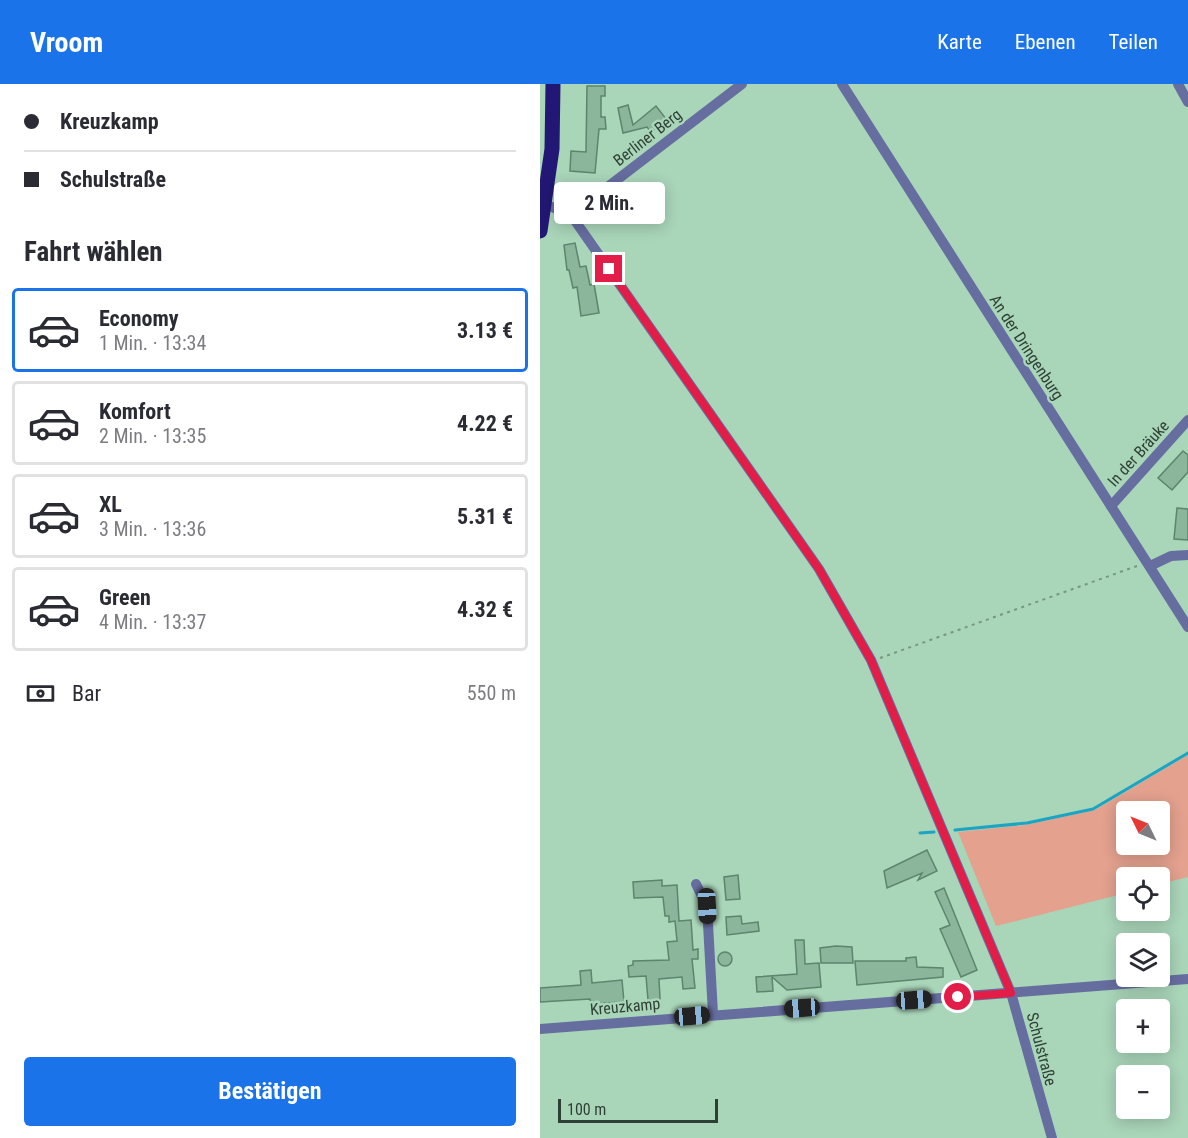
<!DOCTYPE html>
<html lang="de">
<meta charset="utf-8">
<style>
body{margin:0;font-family:"Roboto Condensed",sans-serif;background:#f2f2f3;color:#2b2b33;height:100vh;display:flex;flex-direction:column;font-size:22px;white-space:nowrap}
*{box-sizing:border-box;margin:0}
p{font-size:20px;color:#7c7c81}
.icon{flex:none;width:33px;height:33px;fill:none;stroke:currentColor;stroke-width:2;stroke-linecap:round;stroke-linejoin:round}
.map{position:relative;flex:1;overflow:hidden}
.sheet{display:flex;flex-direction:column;background:#fff;width:540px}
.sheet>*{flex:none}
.guide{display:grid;align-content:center;height:132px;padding:0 24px;background:#fff}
.needle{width:39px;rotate:313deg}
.buttons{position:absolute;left:576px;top:717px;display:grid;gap:12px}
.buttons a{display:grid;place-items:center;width:54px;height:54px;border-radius:6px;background:#fff;box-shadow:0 3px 15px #0003;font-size:30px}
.scale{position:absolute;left:18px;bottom:15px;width:160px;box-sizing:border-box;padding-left:6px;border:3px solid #2e4035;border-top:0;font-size:16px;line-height:21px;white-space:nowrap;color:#2e4035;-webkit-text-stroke:4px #a9d5b9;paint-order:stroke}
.end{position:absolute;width:27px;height:27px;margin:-14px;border:8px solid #e11d48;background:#fff;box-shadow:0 0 0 3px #fff}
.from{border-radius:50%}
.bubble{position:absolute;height:42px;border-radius:6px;background:#fff;box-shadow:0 3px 15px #0003;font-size:20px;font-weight:700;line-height:42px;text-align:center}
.car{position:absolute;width:18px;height:36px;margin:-18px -9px;border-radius:8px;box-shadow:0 0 4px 2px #0007;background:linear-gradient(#222 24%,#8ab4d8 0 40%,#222 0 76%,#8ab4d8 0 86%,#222 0)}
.guide b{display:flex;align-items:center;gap:21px;height:57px;font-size:22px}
.guide b+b{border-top:2px solid #e1e1e2}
.guide i{width:15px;height:15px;background:#2b2b33}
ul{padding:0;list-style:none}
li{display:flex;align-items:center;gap:18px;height:84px;margin:0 12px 9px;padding:0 12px;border:3px solid #e1e1e2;border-radius:6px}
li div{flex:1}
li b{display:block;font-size:22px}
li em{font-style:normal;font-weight:700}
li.active{border-color:#1a73e8}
li>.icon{width:54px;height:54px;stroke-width:1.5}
h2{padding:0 24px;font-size:27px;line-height:72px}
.pay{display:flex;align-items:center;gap:15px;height:66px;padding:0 24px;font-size:22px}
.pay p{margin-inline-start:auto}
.button{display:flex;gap:12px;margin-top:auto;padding:12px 24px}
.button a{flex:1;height:69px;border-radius:6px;background:#1a73e8;color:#fff;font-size:24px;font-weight:700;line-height:69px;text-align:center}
header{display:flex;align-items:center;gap:36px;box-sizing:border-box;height:84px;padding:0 30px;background:#1a73e8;color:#fff}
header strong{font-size:28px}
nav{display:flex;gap:33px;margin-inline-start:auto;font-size:21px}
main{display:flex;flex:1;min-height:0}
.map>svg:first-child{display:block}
.green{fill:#e3a18e;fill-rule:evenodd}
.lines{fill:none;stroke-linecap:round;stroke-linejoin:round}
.stream{stroke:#1ba5c3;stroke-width:3}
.building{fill:#8bb69b;stroke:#5c856c;stroke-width:1.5}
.path{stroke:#769782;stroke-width:2;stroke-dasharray:3 4.5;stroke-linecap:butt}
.minor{stroke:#666d9f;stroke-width:10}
.major{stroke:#221774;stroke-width:15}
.route{stroke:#e11d48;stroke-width:8}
.labels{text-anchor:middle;stroke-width:5;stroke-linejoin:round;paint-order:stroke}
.street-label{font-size:16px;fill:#2e4035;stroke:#a9d5b9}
</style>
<header>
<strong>Vroom</strong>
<nav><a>Karte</a><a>Ebenen</a><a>Teilen</a></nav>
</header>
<main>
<section class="sheet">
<div class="guide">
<b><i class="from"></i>Kreuzkamp</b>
<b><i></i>Schulstraße</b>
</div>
<h2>Fahrt wählen</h2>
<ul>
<li class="active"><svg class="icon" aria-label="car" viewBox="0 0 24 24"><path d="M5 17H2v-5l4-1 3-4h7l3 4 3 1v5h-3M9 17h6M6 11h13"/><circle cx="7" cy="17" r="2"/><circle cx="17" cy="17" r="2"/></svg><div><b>Economy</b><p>1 Min. · 13:34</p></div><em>3.13 €</em></li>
<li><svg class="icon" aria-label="car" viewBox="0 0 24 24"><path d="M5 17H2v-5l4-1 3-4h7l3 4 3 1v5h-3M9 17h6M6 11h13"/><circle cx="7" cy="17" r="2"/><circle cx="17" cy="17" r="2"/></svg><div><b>Komfort</b><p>2 Min. · 13:35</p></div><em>4.22 €</em></li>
<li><svg class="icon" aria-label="car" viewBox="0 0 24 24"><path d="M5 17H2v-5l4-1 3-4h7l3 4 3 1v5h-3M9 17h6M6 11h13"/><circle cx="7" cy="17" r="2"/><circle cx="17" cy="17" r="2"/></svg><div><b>XL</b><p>3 Min. · 13:36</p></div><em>5.31 €</em></li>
<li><svg class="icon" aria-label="car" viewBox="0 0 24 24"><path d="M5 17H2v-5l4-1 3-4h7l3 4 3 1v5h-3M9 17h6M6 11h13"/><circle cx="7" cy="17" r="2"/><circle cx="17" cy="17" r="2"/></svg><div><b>Green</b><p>4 Min. · 13:37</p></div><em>4.32 €</em></li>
</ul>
<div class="pay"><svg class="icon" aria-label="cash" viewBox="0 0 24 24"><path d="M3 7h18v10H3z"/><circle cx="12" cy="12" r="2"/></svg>Bar<p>550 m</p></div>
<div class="button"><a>Bestätigen</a></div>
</section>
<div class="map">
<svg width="648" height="1054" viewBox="0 0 648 1054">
<rect width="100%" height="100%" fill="#a9d5b9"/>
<path class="green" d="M648 671V793L620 800V794H586V809L456 842 418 748 485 741 555 726ZM586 728H620V760H586Z"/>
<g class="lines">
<g class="stream">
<polyline points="415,746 487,739 553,725 648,669"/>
<polyline points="380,749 394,748"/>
</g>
</g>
<g class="building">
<polygon points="47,2 65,2 65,12 61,12 61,33 65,33 66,45 59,45 55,89 30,87 31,67 46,68"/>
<polygon points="88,21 93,41 116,22 127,36 111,48 107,43 83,49 78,24"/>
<polygon points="35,159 40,183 46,182 50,201 54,200 59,229 41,232 37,203 33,204 29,186 27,186 24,161"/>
<polygon points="643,367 648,371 648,388 632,406 618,394"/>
<polygon points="637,424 648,425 648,456 634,455"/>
<polygon points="387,766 397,787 378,796 382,789 347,804 344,787"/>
<polygon points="198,791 200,815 186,816 184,793"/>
<polygon points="122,796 122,802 137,801 139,837 151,836 153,866 158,865 158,875 152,875 155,904 143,905 142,893 119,895 120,915 108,916 106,892 89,893 88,882 93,881 93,877 129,876 127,858 137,857 135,837 129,838 129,832 125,832 123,813 94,814 93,798"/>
<polygon points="404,804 437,886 421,893 400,845 410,841 395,808"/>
<polygon points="201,832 202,840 218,838 219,847 187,851 186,833"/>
<polygon points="255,856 264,856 265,880 279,879 281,903 247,906 232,893 233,907 217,908 216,893 257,890"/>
<polygon points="296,862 312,863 313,879 281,879 280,864"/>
<circle cx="185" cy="875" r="7"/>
<polygon points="376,873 377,883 403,884 403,893 317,901 315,877 366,877 366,874"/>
<polygon points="51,886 52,899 82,896 84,918 51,920 50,915 0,918 0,904 41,901 40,887"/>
</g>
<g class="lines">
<polyline class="path" points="340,574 597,482"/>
<g class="minor">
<polyline points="302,0 648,543"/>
<polyline points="638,0 648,18"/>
<polyline points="0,118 31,131 279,485 331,576 471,909 512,1054"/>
<polyline points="31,131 202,0"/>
<polyline points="571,422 648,336"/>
<polyline points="610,482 631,472 648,471"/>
<polyline points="156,800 167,822 173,930"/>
<polyline points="0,945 648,895"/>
</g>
<polyline class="major" points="0,147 12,65 13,0"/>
</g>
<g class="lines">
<polyline class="route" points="69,185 279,485 331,576 471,909 418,913"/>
</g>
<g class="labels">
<g class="street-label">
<text transform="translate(107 53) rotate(-38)" y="6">Berliner Berg</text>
<text transform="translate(487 263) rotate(57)" y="6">An der Dringenburg</text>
<text transform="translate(598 369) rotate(-48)" y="6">In der Bräuke</text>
<text transform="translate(85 922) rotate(-5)" y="6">Kreuzkamp</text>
<text transform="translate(502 965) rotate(75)" y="6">Schulstraße</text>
</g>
</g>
</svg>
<div class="buttons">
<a><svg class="needle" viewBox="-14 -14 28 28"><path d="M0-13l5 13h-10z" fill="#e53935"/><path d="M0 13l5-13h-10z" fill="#7c7c81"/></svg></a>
<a><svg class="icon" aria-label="locate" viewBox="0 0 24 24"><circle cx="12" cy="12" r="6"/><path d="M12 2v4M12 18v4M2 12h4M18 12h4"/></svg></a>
<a><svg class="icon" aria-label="layers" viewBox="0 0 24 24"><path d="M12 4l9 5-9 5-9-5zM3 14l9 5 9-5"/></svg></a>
<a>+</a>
<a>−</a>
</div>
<div class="scale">100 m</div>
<i class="end from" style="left:418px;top:913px"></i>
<i class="end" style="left:69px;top:185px"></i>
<div class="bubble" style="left:14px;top:98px;width:111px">2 Min.</div>
<i class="car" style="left:167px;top:822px;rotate:177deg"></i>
<i class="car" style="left:374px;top:916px;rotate:86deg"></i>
<i class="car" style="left:262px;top:924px;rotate:266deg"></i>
<i class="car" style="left:152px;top:932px;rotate:85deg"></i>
</div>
</main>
